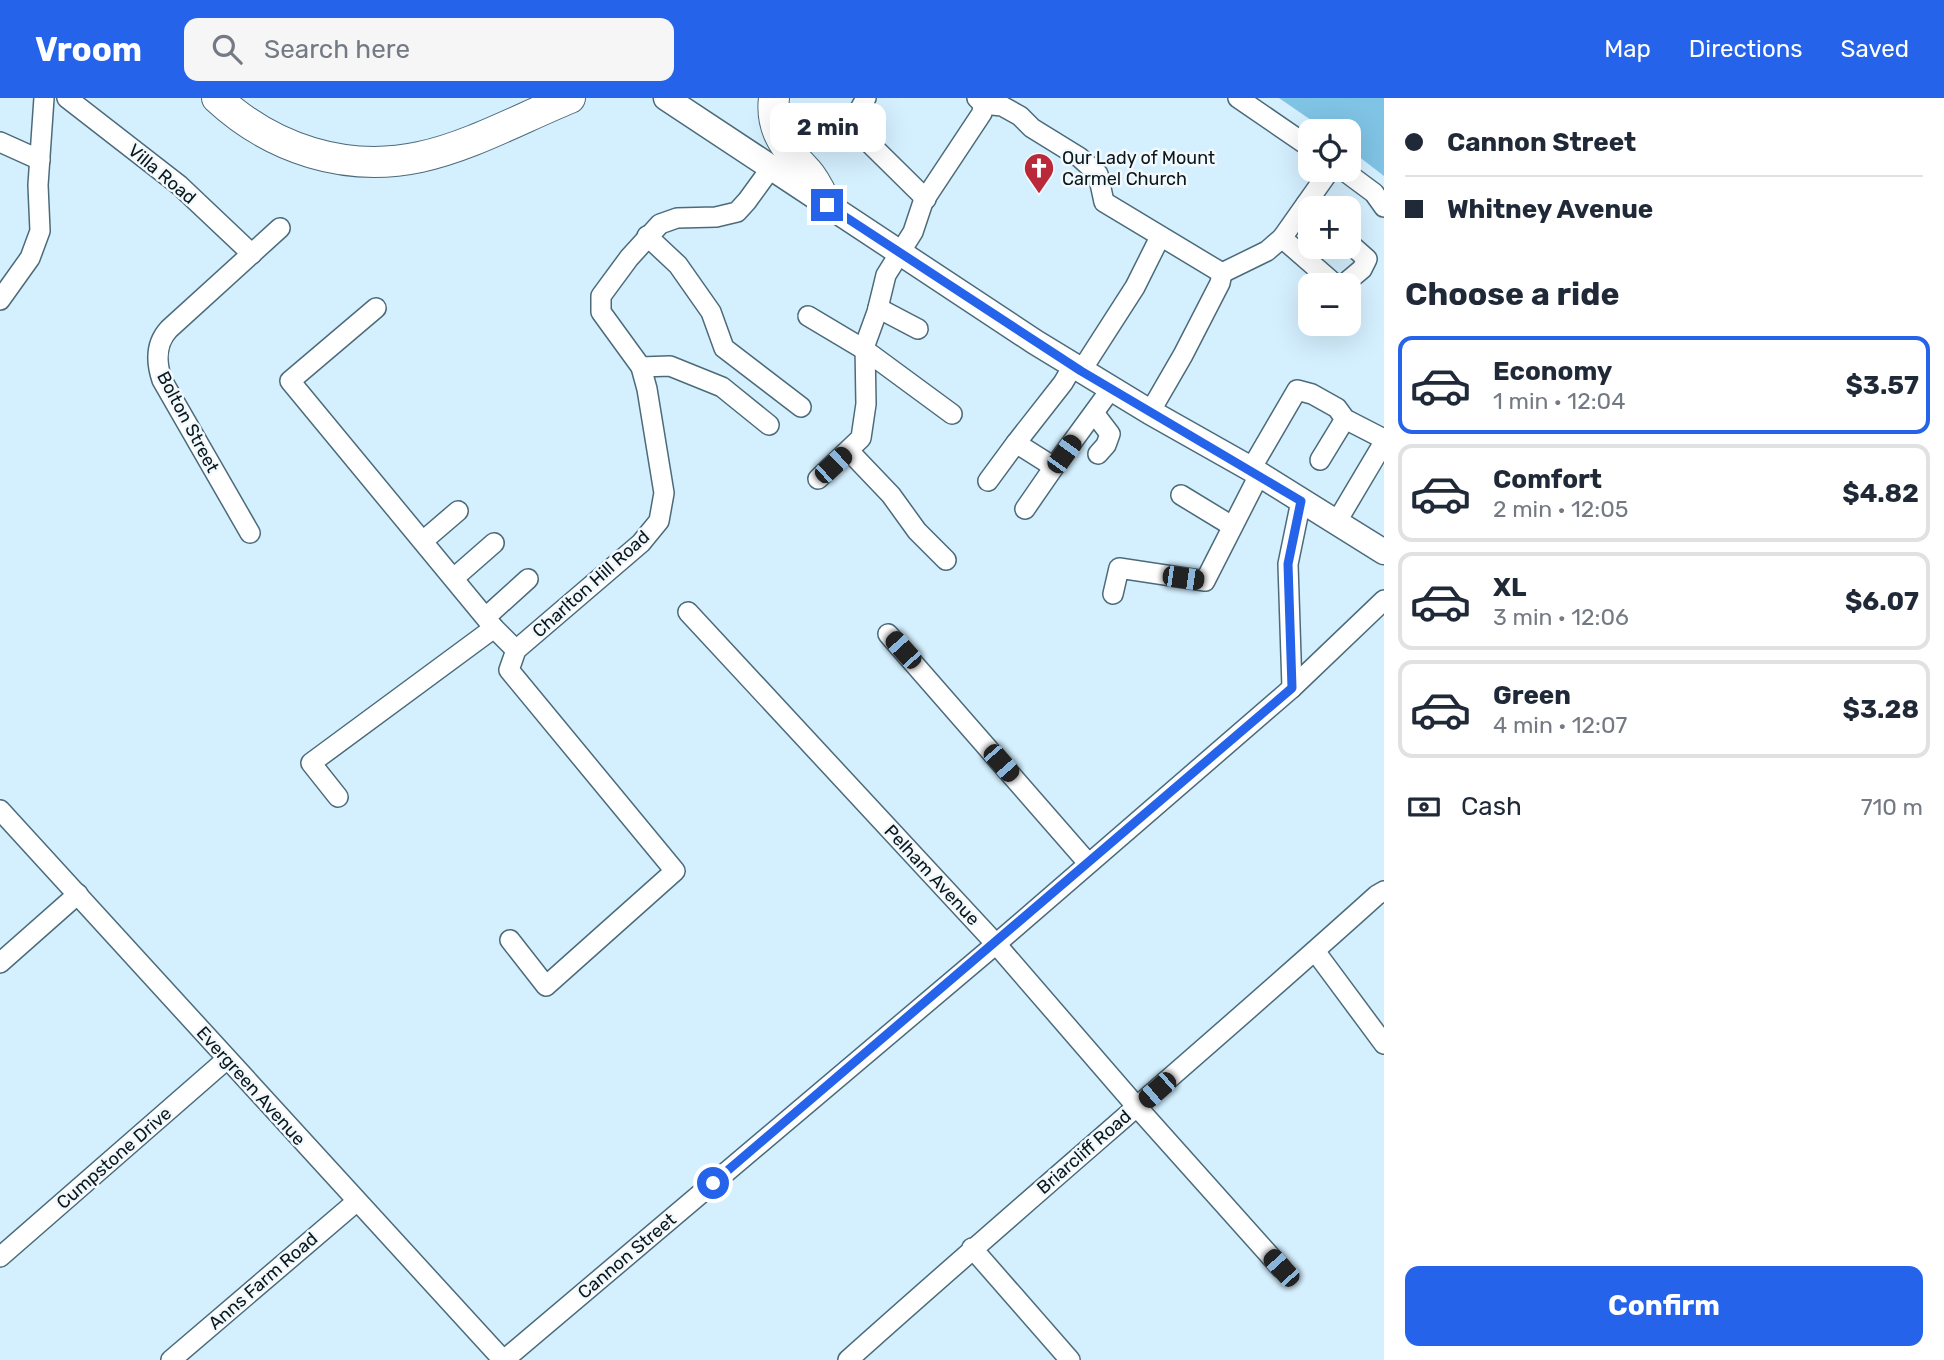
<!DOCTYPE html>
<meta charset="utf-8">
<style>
body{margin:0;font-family:Rubik,sans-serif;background:#f6f6f7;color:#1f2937;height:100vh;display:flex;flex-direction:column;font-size:26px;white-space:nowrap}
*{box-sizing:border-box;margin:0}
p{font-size:23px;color:#747a83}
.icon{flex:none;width:38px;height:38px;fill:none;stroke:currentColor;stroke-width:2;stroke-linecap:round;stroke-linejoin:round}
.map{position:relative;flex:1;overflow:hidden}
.drawer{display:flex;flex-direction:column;background:#fff;width:560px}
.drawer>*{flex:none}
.banner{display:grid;align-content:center;height:154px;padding:0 21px;background:#fff}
.controls{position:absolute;left:1298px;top:21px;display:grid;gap:14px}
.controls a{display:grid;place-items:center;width:63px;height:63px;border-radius:14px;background:#fff;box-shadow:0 7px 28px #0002;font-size:35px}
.end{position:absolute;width:32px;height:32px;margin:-16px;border:9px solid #2563eb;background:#fff;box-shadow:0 0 0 4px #fff}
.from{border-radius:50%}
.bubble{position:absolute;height:49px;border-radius:14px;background:#fff;box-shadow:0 7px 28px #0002;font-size:23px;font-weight:700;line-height:49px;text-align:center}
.car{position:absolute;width:21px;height:42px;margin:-21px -10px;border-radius:9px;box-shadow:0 0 5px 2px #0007;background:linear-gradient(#222 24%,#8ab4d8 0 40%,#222 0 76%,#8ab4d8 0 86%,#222 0)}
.banner b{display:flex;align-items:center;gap:24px;height:66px;font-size:26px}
.banner b+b{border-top:2px solid #e0e1e3}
.banner i{width:18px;height:18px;background:#1f2937}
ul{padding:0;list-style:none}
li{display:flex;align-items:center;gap:21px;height:98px;margin:0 14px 10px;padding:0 7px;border:4px solid #e0e1e3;border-radius:14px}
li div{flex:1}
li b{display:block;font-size:26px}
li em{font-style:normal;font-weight:700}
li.on{border-color:#2563eb}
li>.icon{width:63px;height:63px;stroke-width:1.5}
h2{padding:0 21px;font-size:32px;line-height:84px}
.pay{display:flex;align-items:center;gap:18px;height:77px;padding:0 21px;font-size:26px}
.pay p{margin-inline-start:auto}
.cta{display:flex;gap:14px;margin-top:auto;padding:14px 21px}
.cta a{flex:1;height:80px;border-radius:14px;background:#2563eb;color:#fff;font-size:28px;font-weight:700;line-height:80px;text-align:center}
header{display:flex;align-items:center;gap:42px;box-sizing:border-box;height:98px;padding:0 35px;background:#2563eb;color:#fff}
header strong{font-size:33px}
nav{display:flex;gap:38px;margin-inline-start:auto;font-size:24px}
.search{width:490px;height:63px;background:#f6f6f7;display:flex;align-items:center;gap:18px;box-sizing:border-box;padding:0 24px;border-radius:14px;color:#747a83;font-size:26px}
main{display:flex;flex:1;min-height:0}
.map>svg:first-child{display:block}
.green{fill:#7fc3e5}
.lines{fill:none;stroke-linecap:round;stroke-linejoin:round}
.minor-casing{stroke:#4c6b7a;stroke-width:22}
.major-casing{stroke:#4c6b7a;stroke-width:27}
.highway-casing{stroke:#4c6b7a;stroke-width:32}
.minor{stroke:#fff;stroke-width:19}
.major{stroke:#fff;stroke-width:24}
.highway{stroke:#fff;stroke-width:30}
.route{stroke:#2563eb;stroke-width:9}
.labels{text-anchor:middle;stroke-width:5;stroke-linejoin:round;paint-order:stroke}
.poi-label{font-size:18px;fill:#0a171d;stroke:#f2f9fd;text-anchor:start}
.street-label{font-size:18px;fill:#0a171d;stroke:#f2f9fd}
</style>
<header>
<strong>Vroom</strong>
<div class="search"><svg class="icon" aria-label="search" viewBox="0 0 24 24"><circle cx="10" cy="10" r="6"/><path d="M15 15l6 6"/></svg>Search here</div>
<nav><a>Map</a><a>Directions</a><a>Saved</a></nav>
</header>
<main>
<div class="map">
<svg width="1384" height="1262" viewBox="0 0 1384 1262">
<rect width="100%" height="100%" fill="#d4effe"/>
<polygon class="green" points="1279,0 1384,0 1384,78 1349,51 1349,33 1327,33"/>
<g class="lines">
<g class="minor-casing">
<g id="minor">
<polyline points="67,0 179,87 252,156"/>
<polyline points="866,0 851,27 926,101"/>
<polyline points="1238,0 1311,50"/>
<polyline points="983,6 1002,8 1020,18 1032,30 1079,59 1098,76 1104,104 1222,175"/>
<polyline points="0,44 40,62"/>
<polyline points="1343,72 1374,95 1384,109"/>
<polyline points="1312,110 1306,106 1330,72"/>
<polyline points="647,138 678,167 711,214 724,250 801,309"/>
<polyline points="1282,140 1306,106"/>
<polyline points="1222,175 1267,153 1282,140 1336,187"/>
<polyline points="1343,187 1362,171 1367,161 1349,145"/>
<polyline points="0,202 30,160 40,133 38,87 44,0"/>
<polyline points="376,210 290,283 494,530 516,552"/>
<polyline points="878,210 918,231"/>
<polyline points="808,218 865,252 952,316"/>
<polyline points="1073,268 1063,285 1016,345 1054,369 1111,291"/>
<polyline points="641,269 670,268 722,289 769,327"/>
<polyline points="1081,273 1135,189 1160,139"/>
<polyline points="1150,314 1183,257 1220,185 1222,175"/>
<polyline points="1094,315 1110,336 1106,347 1098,356"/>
<polyline points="849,353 891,397 917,433 946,462"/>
<polyline points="1320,362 1345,321"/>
<polyline points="1251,371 1297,292 1312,296 1337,310 1345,321 1384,341"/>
<polyline points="818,381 861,340 866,306 865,247 877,214 886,177 913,134 923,104 982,15 983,6 977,0"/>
<polyline points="988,383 1016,345"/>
<polyline points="1181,397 1232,428"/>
<polyline points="1025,411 1054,369"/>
<polyline points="1336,425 1384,344"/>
<path d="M250 435 162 282C156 264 155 246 169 231L280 130"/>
<polyline points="423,443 458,413"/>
<polyline points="454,480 494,445"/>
<polyline points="1113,496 1119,470 1205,483 1259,377"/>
<polyline points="688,514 996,846 1137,1009 1281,1170"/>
<polyline points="486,519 528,481"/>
<polyline points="888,536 1088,765"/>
<polyline points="1292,590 1288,466 1301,403"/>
<polyline points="338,699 311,665 494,530"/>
<polyline points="0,712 503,1262"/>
<polyline points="510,842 546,888 675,773 509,572 516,552 641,445 659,423 664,395 647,291 641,269 601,214 601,198 629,160 660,126 677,120 716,119 737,114 747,103 771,70"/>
<polyline points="1315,853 1384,946"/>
<polyline points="0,865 78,796"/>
<polyline points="972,1150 1070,1262"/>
<polyline points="0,1159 227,961"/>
<polyline points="171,1262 356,1104"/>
<polyline points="504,1262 996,846 1292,590 1384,502"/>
<path d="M848 1262C1023 1105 1203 954 1377 797L1384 793"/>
</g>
</g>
<g class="major-casing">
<polyline id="major" points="666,0 1035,244 1150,314 1251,371 1384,454"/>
</g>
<g class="highway-casing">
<g id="highway">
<path d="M217 0C272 51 346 75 420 59 471 48 521 20 570 0"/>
<path d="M774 0C770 32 786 51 807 73 816 83 821 95 827 107"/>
</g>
</g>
<use href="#minor" class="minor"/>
<use href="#major" class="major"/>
<use href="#highway" class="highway"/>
</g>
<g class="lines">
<polyline class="route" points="713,1085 1292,590 1288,466 1301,403 1081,273 827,107"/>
</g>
<defs>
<g id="church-pin" transform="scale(1.575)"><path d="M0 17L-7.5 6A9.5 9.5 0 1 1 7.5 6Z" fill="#ba2939" stroke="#f2f9fd"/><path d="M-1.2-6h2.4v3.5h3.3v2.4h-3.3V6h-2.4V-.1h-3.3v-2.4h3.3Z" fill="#fff"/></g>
</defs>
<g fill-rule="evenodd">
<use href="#church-pin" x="1039" y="70"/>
</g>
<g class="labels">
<g class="poi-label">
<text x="1062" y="66">Our Lady of Mount<tspan x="1062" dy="21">Carmel Church</tspan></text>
</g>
<g class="street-label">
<text transform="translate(162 76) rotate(40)" y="6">Villa Road</text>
<text transform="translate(188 324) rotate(62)" y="6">Bolton Street</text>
<text transform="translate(591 486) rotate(-42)" y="6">Charlton Hill Road</text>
<text transform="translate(932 777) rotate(47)" y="6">Pelham Avenue</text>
<text transform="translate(251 988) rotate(48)" y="6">Evergreen Avenue</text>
<text transform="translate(1084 1054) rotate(-41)" y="6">Briarcliff Road</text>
<text transform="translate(114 1060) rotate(-41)" y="6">Cumpstone Drive</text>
<text transform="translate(627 1158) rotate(-40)" y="6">Cannon Street</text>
<text transform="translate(263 1183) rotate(-41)" y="6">Anns Farm Road</text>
</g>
</g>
</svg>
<div class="controls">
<a><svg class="icon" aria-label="locate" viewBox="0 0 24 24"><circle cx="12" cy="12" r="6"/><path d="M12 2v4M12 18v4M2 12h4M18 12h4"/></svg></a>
<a>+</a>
<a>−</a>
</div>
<i class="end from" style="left:713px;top:1085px"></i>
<i class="end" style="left:827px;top:107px"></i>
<div class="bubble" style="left:770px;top:5px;width:116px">2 min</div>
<i class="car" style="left:1064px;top:356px;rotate:36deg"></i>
<i class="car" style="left:833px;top:367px;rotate:47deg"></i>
<i class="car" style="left:1183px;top:480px;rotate:98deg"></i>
<i class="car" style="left:903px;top:552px;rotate:318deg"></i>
<i class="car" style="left:1001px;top:665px;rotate:139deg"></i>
<i class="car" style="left:1157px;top:992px;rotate:229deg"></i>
<i class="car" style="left:1281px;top:1170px;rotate:318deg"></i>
</div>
<section class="drawer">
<div class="banner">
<b><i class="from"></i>Cannon Street</b>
<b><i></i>Whitney Avenue</b>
</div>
<h2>Choose a ride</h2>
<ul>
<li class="on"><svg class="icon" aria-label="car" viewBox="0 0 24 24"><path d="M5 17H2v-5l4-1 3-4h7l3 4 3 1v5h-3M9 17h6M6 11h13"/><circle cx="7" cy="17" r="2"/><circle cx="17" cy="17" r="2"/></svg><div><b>Economy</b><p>1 min · 12:04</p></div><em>$3.57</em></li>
<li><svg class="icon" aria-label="car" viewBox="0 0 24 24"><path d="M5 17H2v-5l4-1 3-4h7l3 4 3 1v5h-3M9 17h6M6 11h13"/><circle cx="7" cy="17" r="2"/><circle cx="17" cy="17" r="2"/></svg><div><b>Comfort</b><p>2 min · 12:05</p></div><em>$4.82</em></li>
<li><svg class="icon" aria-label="car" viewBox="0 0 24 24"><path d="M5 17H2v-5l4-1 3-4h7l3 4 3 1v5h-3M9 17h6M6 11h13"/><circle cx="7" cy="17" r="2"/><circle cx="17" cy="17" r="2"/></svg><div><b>XL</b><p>3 min · 12:06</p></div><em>$6.07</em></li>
<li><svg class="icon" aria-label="car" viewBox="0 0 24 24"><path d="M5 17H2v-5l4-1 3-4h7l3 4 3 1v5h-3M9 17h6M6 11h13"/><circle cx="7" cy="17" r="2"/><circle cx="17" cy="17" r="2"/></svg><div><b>Green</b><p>4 min · 12:07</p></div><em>$3.28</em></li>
</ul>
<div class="pay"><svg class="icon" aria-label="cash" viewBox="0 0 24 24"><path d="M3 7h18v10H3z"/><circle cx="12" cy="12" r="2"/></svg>Cash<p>710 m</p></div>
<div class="cta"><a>Confirm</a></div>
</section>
</main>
